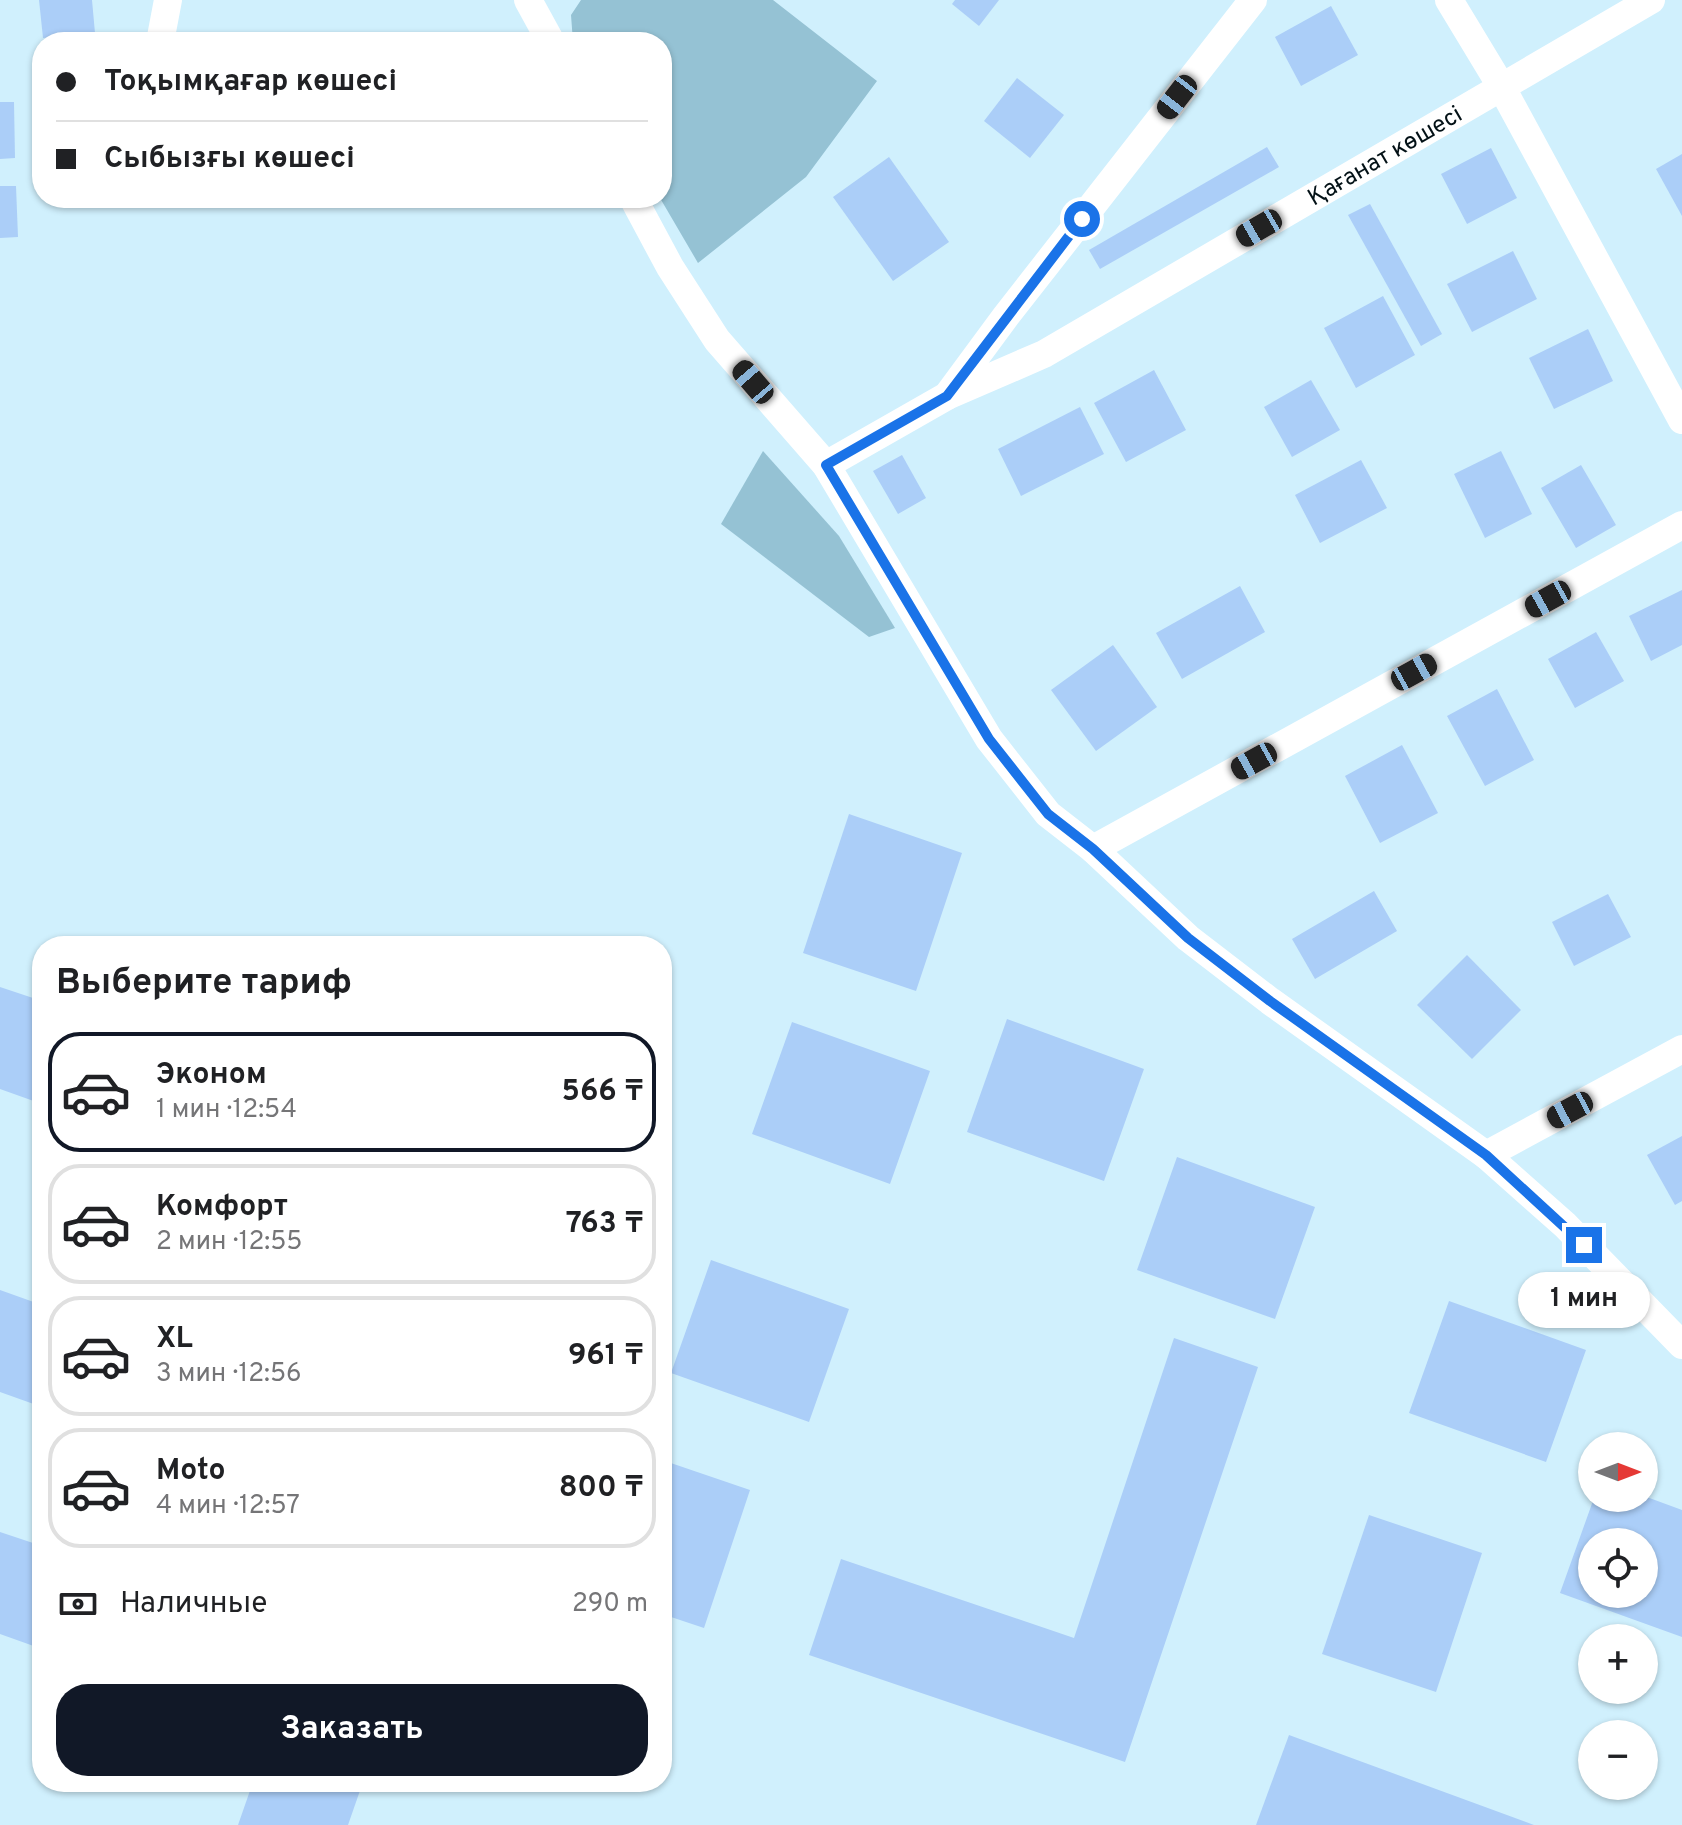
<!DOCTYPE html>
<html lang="ru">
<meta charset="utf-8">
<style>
body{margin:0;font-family:Overpass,sans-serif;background:#f2f2f2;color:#202124;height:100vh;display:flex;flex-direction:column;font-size:30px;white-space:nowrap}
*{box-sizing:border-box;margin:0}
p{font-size:26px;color:#757577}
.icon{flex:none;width:44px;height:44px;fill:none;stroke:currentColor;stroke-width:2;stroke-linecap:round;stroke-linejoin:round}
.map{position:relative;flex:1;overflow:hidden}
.details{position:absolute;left:32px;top:936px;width:640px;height:856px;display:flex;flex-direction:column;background:#fff;border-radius:32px;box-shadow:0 2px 6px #0004}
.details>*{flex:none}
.hud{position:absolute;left:32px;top:32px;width:640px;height:176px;border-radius:32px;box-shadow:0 2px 6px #0004;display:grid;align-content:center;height:176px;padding:0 24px;background:#fff}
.needle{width:52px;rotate:90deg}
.tools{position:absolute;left:1578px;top:1432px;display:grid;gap:16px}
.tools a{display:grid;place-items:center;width:80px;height:80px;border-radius:50%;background:#fff;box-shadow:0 2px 6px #0004;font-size:40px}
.end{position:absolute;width:36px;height:36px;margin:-18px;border:10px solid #1a73e8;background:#fff;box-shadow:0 0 0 4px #fff}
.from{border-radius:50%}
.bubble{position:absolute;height:56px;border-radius:28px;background:#fff;box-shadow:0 2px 6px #0004;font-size:26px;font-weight:700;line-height:56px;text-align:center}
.car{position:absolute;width:24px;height:48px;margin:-24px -12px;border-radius:10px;box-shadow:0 0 6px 2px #0007;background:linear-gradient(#222 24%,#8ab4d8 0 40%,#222 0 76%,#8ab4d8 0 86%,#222 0)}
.hud b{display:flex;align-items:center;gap:28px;height:76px;font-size:30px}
.hud b+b{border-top:2px solid #e0e0e0}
.hud i{width:20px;height:20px;background:#202124}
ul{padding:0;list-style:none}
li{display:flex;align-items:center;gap:24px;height:120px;margin:0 16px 12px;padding:0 8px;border:4px solid #e0e0e0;border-radius:32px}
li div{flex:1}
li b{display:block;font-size:30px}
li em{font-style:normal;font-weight:700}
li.active{border-color:#111827}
li>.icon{width:72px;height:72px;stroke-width:1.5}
h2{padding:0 24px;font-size:36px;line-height:96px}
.pay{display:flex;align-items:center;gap:20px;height:88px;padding:0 24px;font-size:30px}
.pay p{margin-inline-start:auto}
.button{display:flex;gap:16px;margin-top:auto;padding:16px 24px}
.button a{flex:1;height:92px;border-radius:32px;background:#111827;color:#fff;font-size:32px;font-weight:700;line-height:92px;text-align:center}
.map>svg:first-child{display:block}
.green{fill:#95c2d4}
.building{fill:#abcef8;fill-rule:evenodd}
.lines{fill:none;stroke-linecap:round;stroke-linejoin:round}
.street{stroke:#fff;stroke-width:28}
.route{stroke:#1a73e8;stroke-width:10}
.labels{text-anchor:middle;stroke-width:7;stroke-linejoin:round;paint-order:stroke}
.street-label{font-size:24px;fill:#031116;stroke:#d0f0fd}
</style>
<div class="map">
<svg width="1682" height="1825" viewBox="0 0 1682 1825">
<rect width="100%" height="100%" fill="#d0f0fd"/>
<g class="green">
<polygon points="581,0 773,0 877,81 806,177 698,263 660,198 662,42 573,42 571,15"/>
<polygon points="763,451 839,536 895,628 869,637 721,524"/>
</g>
<g class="building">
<polygon points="39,0 92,0 95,33 43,38"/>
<polygon points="955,0 999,0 979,26 952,4"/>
<polygon points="1331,6 1358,55 1301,86 1275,37"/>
<polygon points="1017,78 1064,115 1030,158 984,121"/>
<polygon points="0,102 14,102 15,158 0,159"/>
<polygon points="1267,147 1279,167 1100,269 1089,250"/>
<polygon points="1491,148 1517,198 1467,224 1441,174"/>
<polygon points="1682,154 1682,216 1656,169"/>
<polygon points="889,157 949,242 893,281 833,197"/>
<polygon points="0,186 16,186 18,237 0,238"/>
<polygon points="1370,204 1442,334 1421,346 1348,215"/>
<polygon points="1513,251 1537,299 1472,332 1447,284"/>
<polygon points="1383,296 1415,355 1356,388 1324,328"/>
<polygon points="1588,329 1613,381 1554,409 1529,358"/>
<polygon points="1154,370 1186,430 1126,462 1094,403"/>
<polygon points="1311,380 1340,430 1292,457 1264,407"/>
<polygon points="1080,407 1104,454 1021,496 998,449"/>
<polygon points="1501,451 1532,514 1485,538 1454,474"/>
<polygon points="902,455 926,498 898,514 873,471"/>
<polygon points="1361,460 1387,508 1320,543 1295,495"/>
<polygon points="1581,465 1616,525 1576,548 1541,488"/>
<polygon points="1240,586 1265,632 1182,679 1156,633"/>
<polygon points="1682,590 1682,645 1651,661 1629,616"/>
<polygon points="1596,632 1624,681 1575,708 1548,659"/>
<polygon points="1113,645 1157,707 1096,751 1051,690"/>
<polygon points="1497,689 1534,760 1485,786 1447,716"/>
<polygon points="1402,745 1438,813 1380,843 1345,776"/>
<polygon points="849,814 962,853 916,991 803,953"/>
<polygon points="1374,891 1397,931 1315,979 1292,939"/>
<polygon points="1608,894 1631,937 1574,966 1552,922"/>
<polygon points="1467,955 1521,1010 1472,1059 1417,1005"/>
<polygon points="0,987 42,1001 42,1104 0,1089"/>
<polygon points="1007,1019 1144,1069 1104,1181 967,1132"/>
<polygon points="792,1022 930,1071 890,1184 752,1134"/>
<polygon points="1682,1136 1682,1201 1675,1205 1647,1155"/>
<polygon points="1177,1157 1315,1207 1275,1319 1137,1270"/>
<polygon points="711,1260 849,1309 809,1422 671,1373"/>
<polygon points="0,1290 42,1305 42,1407 0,1392"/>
<polygon points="1449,1301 1586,1350 1546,1462 1409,1413"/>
<polygon points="1174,1338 1258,1367 1125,1762 809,1655 841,1559 1074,1638"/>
<polygon points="662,1460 750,1490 704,1628 662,1614"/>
<path d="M1644 1496 1682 1510V1637L1560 1593 1594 1498ZM1592 1542H1644V1594H1592Z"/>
<polygon points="1369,1515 1482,1553 1436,1692 1322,1654"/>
<polygon points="0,1532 42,1546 42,1649 0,1634"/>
<polygon points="1289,1735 1534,1825 1256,1825"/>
<polygon points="253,1782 363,1782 348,1825 238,1825"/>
</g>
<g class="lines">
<g class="street">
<polyline points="528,0 551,42"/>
<polyline points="1449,0 1501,86 1682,420"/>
<polyline points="160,42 168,0"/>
<polyline points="633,198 670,267 717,340 826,465 989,739 1048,814 1093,849 1188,938 1270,1001 1486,1155 1565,1225 1682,1345"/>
<path id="s1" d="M947 396 1044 354 1651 0"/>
<polyline points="826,465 947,396 1006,316 1253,0"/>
<polyline points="1093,849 1682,525"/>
<polyline points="1486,1155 1682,1049"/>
</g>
</g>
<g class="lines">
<polyline class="route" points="1082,219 947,396 826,465 989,739 1048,814 1093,849 1188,938 1270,1001 1486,1155 1584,1245"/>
</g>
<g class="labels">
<g class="street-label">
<text dy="8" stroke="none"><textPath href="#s1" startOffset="500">Қағанат көшесі</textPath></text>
</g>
</g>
</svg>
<div class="tools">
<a><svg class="needle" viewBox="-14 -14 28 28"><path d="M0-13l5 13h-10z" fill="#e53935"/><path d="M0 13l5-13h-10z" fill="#757577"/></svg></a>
<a><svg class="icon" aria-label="locate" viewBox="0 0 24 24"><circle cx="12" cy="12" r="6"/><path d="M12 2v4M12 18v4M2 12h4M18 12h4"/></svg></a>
<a>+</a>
<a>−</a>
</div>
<i class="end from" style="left:1082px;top:219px"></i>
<i class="end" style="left:1584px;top:1245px"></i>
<div class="bubble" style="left:1518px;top:1272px;width:132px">1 мин</div>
<i class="car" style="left:1177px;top:97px;rotate:218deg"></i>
<i class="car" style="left:1259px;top:228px;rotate:240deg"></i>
<i class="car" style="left:753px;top:382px;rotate:319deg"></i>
<i class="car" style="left:1548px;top:599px;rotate:241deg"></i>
<i class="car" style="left:1414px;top:672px;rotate:61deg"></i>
<i class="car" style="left:1254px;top:761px;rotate:241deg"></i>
<i class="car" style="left:1570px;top:1110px;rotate:242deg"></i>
<div class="hud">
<b><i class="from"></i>Тоқымқағар көшесі</b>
<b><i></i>Сыбызғы көшесі</b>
</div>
<section class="details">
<h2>Выберите тариф</h2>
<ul>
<li class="active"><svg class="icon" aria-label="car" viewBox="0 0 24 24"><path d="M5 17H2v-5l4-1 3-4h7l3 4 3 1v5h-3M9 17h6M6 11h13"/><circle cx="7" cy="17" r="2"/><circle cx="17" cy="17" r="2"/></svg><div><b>Эконом</b><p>1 мин · 12:54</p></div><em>566 ₸</em></li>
<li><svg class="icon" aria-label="car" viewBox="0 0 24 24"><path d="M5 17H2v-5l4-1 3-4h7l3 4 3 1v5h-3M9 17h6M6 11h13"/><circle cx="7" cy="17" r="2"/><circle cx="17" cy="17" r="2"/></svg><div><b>Комфорт</b><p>2 мин · 12:55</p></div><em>763 ₸</em></li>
<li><svg class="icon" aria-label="car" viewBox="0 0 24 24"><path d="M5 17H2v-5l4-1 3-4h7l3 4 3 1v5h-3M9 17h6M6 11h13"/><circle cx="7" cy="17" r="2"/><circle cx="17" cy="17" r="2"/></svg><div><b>XL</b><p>3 мин · 12:56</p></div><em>961 ₸</em></li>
<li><svg class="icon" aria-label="car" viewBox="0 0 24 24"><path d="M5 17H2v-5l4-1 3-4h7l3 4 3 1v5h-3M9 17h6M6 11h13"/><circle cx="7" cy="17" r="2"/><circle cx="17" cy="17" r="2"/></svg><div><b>Moto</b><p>4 мин · 12:57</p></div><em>800 ₸</em></li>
</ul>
<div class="pay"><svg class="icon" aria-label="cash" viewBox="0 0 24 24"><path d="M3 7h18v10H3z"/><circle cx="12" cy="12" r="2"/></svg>Наличные<p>290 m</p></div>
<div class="button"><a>Заказать</a></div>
</section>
</div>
